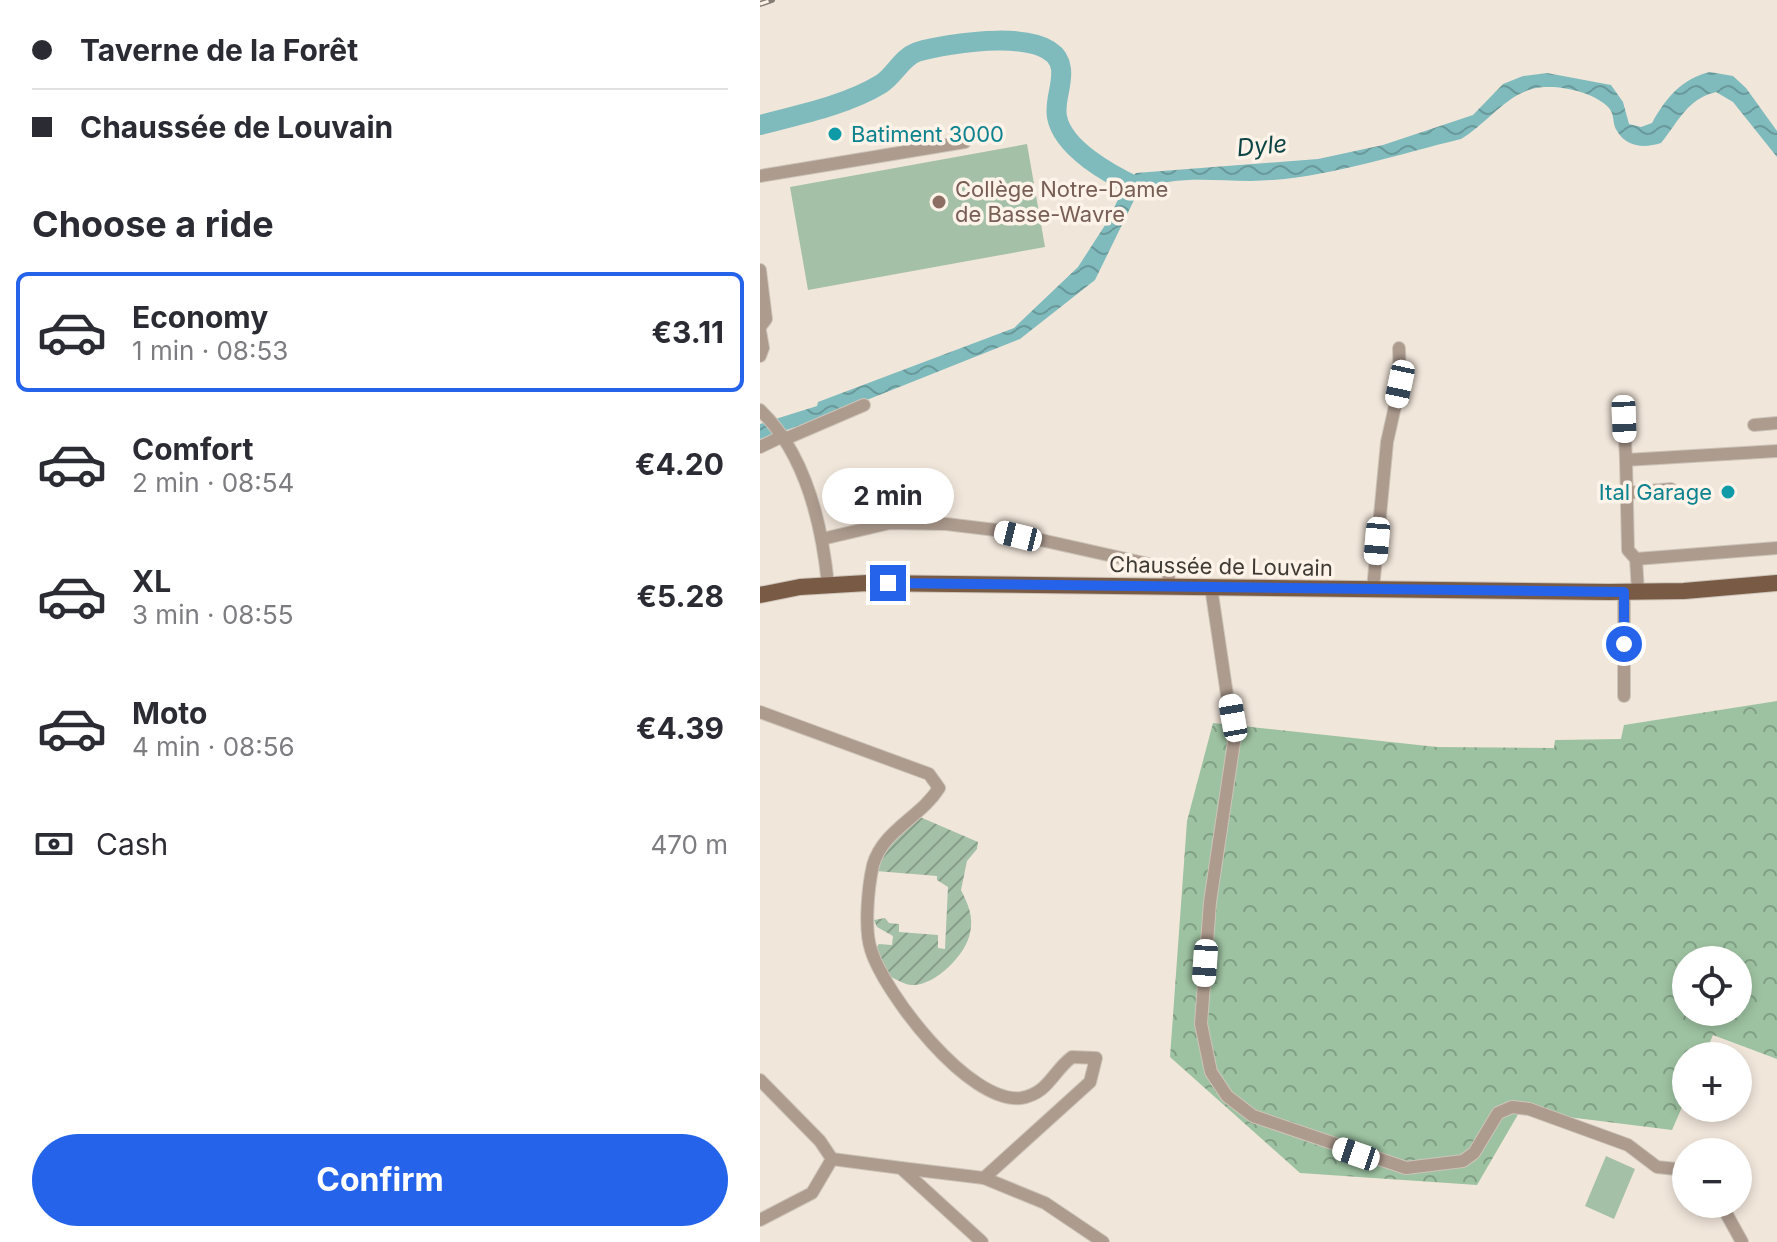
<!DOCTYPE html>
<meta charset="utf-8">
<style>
body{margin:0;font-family:Inter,sans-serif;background:#f7f7f7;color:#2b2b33;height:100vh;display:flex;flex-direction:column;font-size:30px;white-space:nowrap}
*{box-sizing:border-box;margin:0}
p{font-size:26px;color:#7c7c81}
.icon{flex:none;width:44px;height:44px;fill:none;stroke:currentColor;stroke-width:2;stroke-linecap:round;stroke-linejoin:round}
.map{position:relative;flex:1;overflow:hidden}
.sheet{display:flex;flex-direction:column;background:#fff;width:760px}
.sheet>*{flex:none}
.hud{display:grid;align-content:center;height:176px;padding:0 32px;background:#fff}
.tools{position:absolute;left:912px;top:946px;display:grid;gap:16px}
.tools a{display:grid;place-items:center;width:80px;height:80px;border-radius:50%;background:#fff;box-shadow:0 4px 12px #0003;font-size:40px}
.end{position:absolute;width:36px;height:36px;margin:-18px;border:10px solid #2563eb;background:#fff;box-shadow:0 0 0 4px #fff}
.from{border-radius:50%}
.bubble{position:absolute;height:56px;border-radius:28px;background:#fff;box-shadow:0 4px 12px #0003;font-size:26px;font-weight:700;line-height:56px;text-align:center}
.car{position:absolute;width:24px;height:48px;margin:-24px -12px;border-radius:10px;box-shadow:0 0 6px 2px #0007;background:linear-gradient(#fff 24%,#345 0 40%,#fff 0 76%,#345 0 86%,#fff 0)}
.hud b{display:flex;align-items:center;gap:28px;height:76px;font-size:30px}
.hud b+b{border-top:2px solid #e1e1e2}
.hud i{width:20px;height:20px;background:#2b2b33}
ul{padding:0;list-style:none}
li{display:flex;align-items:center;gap:24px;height:120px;margin:0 16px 12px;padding:0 16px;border:4px solid transparent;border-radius:12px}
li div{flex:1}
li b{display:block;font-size:30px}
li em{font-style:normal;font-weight:700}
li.active{border-color:#2563eb}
li>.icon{width:72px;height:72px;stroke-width:1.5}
h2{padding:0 32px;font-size:36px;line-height:96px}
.pay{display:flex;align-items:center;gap:20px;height:88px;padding:0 32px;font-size:30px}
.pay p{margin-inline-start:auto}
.cta{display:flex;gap:16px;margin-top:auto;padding:16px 32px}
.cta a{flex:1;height:92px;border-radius:48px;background:#2563eb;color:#fff;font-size:32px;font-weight:700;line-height:92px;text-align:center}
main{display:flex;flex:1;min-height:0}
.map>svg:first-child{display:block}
.forest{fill:url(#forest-crowns);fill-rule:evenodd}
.garden{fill:url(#garden-furrows)}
.pitch{fill:#a4c0a7}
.water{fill:url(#water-waves)}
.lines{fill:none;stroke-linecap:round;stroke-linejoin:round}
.river{stroke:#7fbbbd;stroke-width:20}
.minor-casing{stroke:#cdc4b9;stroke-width:14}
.major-casing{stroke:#cdc4b9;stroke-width:18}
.minor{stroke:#ad9b8e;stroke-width:12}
.major{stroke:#795b45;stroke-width:16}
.rail-casing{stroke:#857e76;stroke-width:6}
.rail{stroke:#fef3e8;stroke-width:3;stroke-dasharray:9;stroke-linecap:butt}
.route{stroke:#2563eb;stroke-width:10}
.culture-dot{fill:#0f9aa8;stroke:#fef3e8;stroke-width:3}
.education-dot{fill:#8d6e63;stroke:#fef3e8;stroke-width:3}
.labels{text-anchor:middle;stroke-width:7;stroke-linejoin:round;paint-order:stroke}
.culture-label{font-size:22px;fill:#0d838f;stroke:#fef3e8;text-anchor:start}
.education-label{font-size:22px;fill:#785e54;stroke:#fef3e8;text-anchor:start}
.street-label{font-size:22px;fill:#3e3a35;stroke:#fef3e8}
.water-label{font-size:24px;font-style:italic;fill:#0c4446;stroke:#fef3e8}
</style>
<main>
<section class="sheet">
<div class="hud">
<b><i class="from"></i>Taverne de la Forêt</b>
<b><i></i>Chaussée de Louvain</b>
</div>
<h2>Choose a ride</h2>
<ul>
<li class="active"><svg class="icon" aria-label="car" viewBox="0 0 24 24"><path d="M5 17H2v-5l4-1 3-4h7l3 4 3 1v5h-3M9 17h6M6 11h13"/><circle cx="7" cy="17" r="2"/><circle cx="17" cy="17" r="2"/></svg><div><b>Economy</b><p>1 min · 08:53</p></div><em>€3.11</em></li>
<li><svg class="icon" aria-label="car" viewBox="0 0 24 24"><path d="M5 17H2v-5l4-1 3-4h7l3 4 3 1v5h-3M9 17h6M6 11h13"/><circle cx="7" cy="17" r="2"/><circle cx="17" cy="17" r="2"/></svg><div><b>Comfort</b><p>2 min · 08:54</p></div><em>€4.20</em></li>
<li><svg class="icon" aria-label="car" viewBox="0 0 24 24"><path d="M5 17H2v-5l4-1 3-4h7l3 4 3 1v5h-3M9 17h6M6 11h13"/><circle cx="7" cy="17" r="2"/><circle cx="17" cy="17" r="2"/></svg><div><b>XL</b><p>3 min · 08:55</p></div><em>€5.28</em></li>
<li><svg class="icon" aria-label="car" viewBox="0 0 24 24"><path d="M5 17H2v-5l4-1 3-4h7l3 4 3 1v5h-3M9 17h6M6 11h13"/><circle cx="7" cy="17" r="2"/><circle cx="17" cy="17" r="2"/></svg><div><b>Moto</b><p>4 min · 08:56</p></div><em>€4.39</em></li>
</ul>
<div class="pay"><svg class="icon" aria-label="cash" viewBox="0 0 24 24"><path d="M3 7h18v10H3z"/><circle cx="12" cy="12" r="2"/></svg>Cash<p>470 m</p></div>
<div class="cta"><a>Confirm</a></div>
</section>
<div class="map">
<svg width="1017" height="1242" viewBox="0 0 1017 1242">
<defs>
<pattern id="forest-crowns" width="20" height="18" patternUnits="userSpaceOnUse" patternTransform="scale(2)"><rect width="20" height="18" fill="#9dc2a1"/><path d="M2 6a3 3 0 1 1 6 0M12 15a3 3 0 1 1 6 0" fill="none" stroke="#819f84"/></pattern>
<pattern id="garden-furrows" width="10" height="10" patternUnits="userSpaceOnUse" patternTransform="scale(2)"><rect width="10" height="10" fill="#a4c0a7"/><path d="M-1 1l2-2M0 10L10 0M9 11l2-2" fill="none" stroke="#879d89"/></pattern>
<pattern id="water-waves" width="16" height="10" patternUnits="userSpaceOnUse" patternTransform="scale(2)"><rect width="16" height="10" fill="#7fbbbd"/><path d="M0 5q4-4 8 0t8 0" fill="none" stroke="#69999a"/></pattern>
</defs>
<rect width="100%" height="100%" fill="#f1e6da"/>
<path class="forest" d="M1017 701V1059L953 1035 944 1056H926V1098L912 1130 760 1111 717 1185 540 1173 410 1057 427 821 453 723 677 747 794 748 795 740 861 739 864 725ZM926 960H978V1012H926Z"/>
<path class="garden" d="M160 817 218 842 217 849 207 861 201 890C208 904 214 917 210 933 206 955 174 987 151 985 143 984 134 978 127 975L116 948 119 944 132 945 133 936 117 927 114 920 125 918 129 923 139 924V932L178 935V948L185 949 188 887 177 880V876L116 871 131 840Z"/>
<g class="pitch">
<polygon points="267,144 285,247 48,290 30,187"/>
<polygon points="846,1156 875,1169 854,1219 825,1206"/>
</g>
<path class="water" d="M950 72 973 76 986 88 1017 131V157L973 102 956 92C927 99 919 121 901 143 885 148 867 148 857 131 852 124 855 115 849 108 834 91 793 83 772 89 745 96 725 125 701 139 639 154 576 175 513 180 467 184 422 172 379 190L335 280 260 339 59 419 0 439V424L57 406 58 402 254 328 318 267 349 219 365 184 376 173 558 159 623 145 713 115 743 84 763 76 787 73 851 85 863 102 869 124 881 127 892 123C905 99 922 78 950 72Z"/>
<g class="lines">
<path class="river" d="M0 125C38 115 87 105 121 84 135 75 141 58 157 52 185 44 296 24 301 69 303 85 294 101 297 117 303 149 351 175 377 187"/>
<g class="minor-casing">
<g id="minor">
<polyline points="0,176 205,142"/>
<polyline points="0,270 6,319 0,327"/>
<polyline points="0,331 3,348 0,356"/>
<path d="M0 410C45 453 62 524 68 585"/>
<polyline points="864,419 866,460"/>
<polyline points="994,425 1017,423"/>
<polyline points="25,439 104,405"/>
<polyline points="0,447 23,436"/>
<polyline points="866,493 911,489"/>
<polyline points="62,539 130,523 186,524 236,530 402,567 408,574 410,587"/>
<polyline points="876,559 1017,548"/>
<polyline points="451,587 474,742 450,902 441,1024 451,1072 467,1096 493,1116 646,1168 703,1161 714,1153 738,1113 752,1107 769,1109 868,1145 897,1167 926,1170"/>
<polyline points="613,589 627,442 640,384 639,348"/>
<polyline points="864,592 864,696"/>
<polyline points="878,592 876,559 868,550 866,460 1017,451"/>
<path d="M0 712 169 774 179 788C161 817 123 830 113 865 108 887 104 929 111 950 125 994 209 1104 261 1098 288 1094 293 1071 312 1057L336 1058 330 1082 224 1178"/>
<polyline points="0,1080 60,1141 72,1159"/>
<polyline points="72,1159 141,1168 222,1242"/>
<polyline points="141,1168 224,1178 285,1203 343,1242"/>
<polyline points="961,1204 982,1242"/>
<polyline points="0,1220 52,1193 72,1159"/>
</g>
</g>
<g class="major-casing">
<polyline id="major" points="0,595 40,587 107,583 849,592 924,591 1017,583"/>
</g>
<use href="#minor" class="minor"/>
<use href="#major" class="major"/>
<g class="rail-casing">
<polyline id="rail" points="0,4 12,0"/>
</g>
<use href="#rail" class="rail"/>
</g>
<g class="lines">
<polyline class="route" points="128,583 864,592 864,644"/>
</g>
<g class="culture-dot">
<circle cx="75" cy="134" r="8"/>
<circle cx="968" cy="492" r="8"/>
</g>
<circle class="education-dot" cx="179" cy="202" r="8"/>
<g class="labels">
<g class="culture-label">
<text x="91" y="142">Batiment 3000</text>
<text x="952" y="500" text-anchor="end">Ital Garage</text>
</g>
<g class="education-label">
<text x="195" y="197">Collège Notre-Dame<tspan x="195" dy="25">de Basse-Wavre</tspan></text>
</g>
<g class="street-label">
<text transform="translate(461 566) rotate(1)" y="8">Chaussée de Louvain</text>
</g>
<g class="water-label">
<text transform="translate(502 146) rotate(-5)" y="8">Dyle</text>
</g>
</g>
</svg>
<div class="tools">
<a><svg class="icon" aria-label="locate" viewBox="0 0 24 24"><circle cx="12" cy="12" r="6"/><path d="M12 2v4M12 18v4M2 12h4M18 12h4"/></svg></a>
<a>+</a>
<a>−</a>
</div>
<i class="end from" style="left:864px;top:644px"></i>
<i class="end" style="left:128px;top:583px"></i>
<div class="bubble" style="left:62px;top:468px;width:132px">2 min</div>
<i class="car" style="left:640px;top:384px;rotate:192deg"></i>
<i class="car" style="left:864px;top:419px;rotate:178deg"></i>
<i class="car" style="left:258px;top:536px;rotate:284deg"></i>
<i class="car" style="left:617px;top:541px;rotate:185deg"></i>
<i class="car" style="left:473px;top:718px;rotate:350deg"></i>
<i class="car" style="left:445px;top:963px;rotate:184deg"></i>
<i class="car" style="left:596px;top:1154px;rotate:289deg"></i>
</div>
</main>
